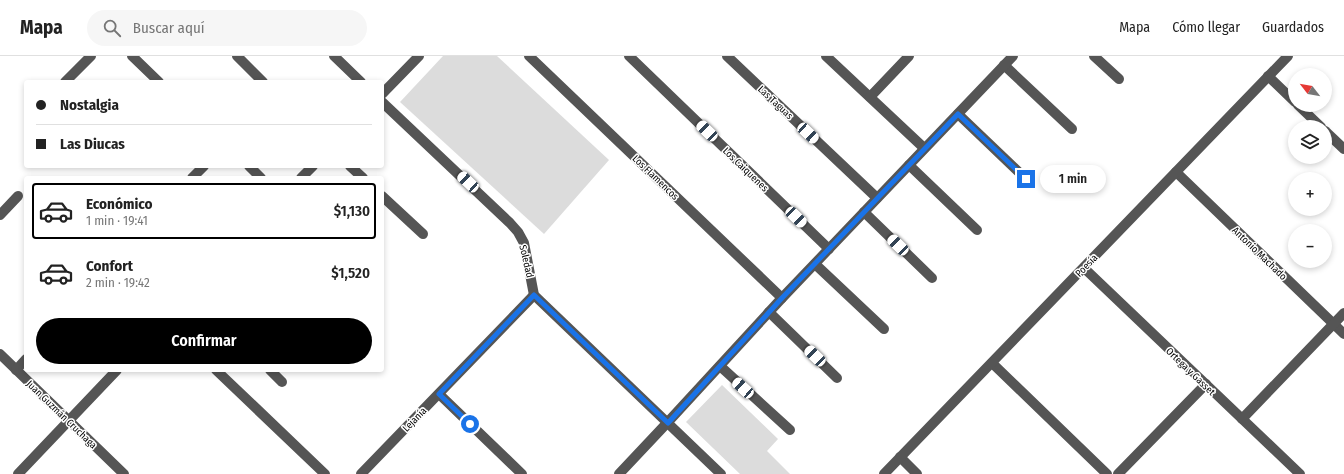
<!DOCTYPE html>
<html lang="es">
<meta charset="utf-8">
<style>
body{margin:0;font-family:"Fira Sans Condensed",sans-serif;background:#f6f6f6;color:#222;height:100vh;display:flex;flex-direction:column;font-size:15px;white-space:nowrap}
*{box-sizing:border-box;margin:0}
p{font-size:13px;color:#767676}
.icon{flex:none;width:22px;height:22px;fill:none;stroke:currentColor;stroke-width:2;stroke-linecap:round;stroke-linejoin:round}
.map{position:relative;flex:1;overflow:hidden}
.sheet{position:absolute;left:24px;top:120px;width:360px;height:196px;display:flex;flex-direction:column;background:#fff;border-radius:4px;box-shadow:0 2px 6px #0003}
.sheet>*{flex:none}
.banner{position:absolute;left:24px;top:24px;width:360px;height:88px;border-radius:4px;box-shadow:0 2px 6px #0003;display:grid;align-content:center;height:88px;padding:0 12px;background:#fff}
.needle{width:26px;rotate:301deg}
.controls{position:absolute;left:1288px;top:12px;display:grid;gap:8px}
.controls a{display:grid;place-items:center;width:44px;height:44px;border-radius:50%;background:#fff;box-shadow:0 2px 6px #0003;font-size:20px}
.end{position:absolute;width:18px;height:18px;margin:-9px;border:5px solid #1a73e8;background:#fff;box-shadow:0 0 0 2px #fff}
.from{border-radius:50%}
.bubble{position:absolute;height:28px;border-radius:14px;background:#fff;box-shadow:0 2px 6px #0003;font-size:13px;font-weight:600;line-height:28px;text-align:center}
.car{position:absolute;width:12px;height:24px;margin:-12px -6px;border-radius:5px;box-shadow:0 0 3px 1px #0007;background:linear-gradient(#fff 24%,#345 0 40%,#fff 0 76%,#345 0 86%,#fff 0)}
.banner b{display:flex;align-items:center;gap:14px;height:38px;font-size:15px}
.banner b+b{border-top:1px solid #e0e0e0}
.banner i{width:10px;height:10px;background:#222}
ul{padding:7px 0 0;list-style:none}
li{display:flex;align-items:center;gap:12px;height:56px;margin:0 8px 6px;padding:0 4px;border:2px solid transparent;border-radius:4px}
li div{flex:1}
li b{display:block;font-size:15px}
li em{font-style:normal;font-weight:600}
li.active{border-color:#000}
li>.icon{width:36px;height:36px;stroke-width:1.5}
.button{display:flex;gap:8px;margin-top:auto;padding:8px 12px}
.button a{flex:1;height:46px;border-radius:24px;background:#000;color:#fff;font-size:16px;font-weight:600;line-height:46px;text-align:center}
header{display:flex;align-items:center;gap:24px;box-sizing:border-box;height:56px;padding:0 20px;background:#fff;border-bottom:1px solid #e0e0e0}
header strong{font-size:19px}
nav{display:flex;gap:22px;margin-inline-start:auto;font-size:14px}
.search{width:280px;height:36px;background:#f6f6f6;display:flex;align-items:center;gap:10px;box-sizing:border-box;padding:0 14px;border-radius:22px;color:#767676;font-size:15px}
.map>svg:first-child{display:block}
.green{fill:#dcdcdc}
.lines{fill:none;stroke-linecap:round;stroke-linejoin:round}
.minor{stroke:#555;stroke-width:10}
.route{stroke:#1a73e8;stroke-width:5}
.labels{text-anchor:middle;stroke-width:3;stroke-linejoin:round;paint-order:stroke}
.street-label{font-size:10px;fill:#000;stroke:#fff}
</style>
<header>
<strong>Mapa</strong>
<div class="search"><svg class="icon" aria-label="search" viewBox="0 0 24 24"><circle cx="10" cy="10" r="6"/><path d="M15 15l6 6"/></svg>Buscar aquí</div>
<nav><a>Mapa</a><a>Cómo llegar</a><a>Guardados</a></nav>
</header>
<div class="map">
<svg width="1344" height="418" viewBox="0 0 1344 418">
<rect width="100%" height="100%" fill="#fff"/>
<g class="green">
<polygon points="443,0 497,0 609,104 544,178 400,46"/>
<polygon points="722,329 778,383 767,395 790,418 740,418 686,366"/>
</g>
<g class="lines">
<g class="minor">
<polyline points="132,0 159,26"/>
<polyline points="237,0 263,26"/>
<polyline points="334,0 361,26"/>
<polyline points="529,0 782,242"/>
<polyline points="629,0 829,193"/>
<polyline points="727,0 877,142"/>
<polyline points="826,0 924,92"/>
<polyline points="1094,0 1119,23"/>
<polyline points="1004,9 1072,73"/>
<polyline points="1268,20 1295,46"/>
<polyline points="65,26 91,0"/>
<polyline points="382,38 419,0"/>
<polyline points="870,41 909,0"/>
<polyline points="382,46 510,167 518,176 524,187 534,239 721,418"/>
<polyline points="1298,49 1321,71"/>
<polyline points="958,58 1026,123"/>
<polyline points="1325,75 1344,93"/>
<polyline points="909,109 977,174"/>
<polyline points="249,110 261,122"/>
<polyline points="350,110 363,122"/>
<polyline points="1176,116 1344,278"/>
<polyline points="192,122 204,110"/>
<polyline points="301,122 313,110"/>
<polyline points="382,140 423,178"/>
<polyline points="864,156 932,222"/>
<polyline points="0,159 18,140"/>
<polyline points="815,208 884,273"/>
<polyline points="1084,212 1300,418"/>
<polyline points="769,256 837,322"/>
<polyline points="0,298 124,418"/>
<polyline points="992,307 1107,418"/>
<polyline points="720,310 790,374"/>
<polyline points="16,314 26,303"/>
<polyline points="216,314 325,418"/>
<polyline points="270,314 282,326"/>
<polyline points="439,338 522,418"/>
<polyline points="1242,363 1344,257"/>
<polyline points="900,401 917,418"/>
<polyline points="18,418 117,314"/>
<polyline points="361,418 534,239"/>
<polyline points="619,418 667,367 782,242 1013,0"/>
<polyline points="884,418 1288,0"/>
<polyline points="1118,418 1206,328"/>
</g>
</g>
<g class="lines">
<polyline class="route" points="470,368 439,338 534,239 668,367 782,242 958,58 1026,123"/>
</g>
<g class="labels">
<g class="street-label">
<text transform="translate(776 46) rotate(43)" y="4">Las Taguas</text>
<text transform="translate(746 113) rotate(44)" y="4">Los Caiquenes</text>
<text transform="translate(656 121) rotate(44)" y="4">Los Flamencos</text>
<text transform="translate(1260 197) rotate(44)" y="4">Antonio Machado</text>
<text transform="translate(527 205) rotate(77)" y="4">Soledad</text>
<text transform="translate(1086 209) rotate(-46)" y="4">Poesía</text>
<text transform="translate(1191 315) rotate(44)" y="4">Ortega y Gasset</text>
<text transform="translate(62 358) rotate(44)" y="4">Juan Guzmán Cruchaga</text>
<text transform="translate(414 363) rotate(-46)" y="4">Lejanía</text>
</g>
</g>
</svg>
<div class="controls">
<a><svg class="needle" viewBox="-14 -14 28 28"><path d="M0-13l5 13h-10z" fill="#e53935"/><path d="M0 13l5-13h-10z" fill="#767676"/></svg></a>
<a><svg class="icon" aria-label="layers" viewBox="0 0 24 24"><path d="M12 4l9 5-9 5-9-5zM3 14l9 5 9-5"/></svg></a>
<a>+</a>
<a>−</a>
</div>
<i class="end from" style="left:470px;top:368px"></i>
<i class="end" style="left:1026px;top:123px"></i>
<div class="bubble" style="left:1040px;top:109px;width:66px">1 min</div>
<i class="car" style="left:707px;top:75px;rotate:314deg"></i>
<i class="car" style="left:808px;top:77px;rotate:133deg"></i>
<i class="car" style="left:468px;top:126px;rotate:313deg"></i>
<i class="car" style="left:796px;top:161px;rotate:134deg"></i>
<i class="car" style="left:898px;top:189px;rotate:314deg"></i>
<i class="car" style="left:815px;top:300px;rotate:314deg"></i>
<i class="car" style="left:743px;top:332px;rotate:312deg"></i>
<div class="banner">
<b><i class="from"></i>Nostalgia</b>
<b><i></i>Las Diucas</b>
</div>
<section class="sheet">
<ul>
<li class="active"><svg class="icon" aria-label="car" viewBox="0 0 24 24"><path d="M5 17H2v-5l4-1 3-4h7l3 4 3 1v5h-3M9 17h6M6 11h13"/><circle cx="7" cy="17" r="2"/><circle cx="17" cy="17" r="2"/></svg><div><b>Económico</b><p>1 min · 19:41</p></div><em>$1,130</em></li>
<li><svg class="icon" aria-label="car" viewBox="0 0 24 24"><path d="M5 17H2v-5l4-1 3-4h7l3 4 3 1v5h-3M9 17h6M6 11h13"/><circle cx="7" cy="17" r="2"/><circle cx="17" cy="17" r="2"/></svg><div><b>Confort</b><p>2 min · 19:42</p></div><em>$1,520</em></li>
</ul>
<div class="button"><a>Confirmar</a></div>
</section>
</div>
